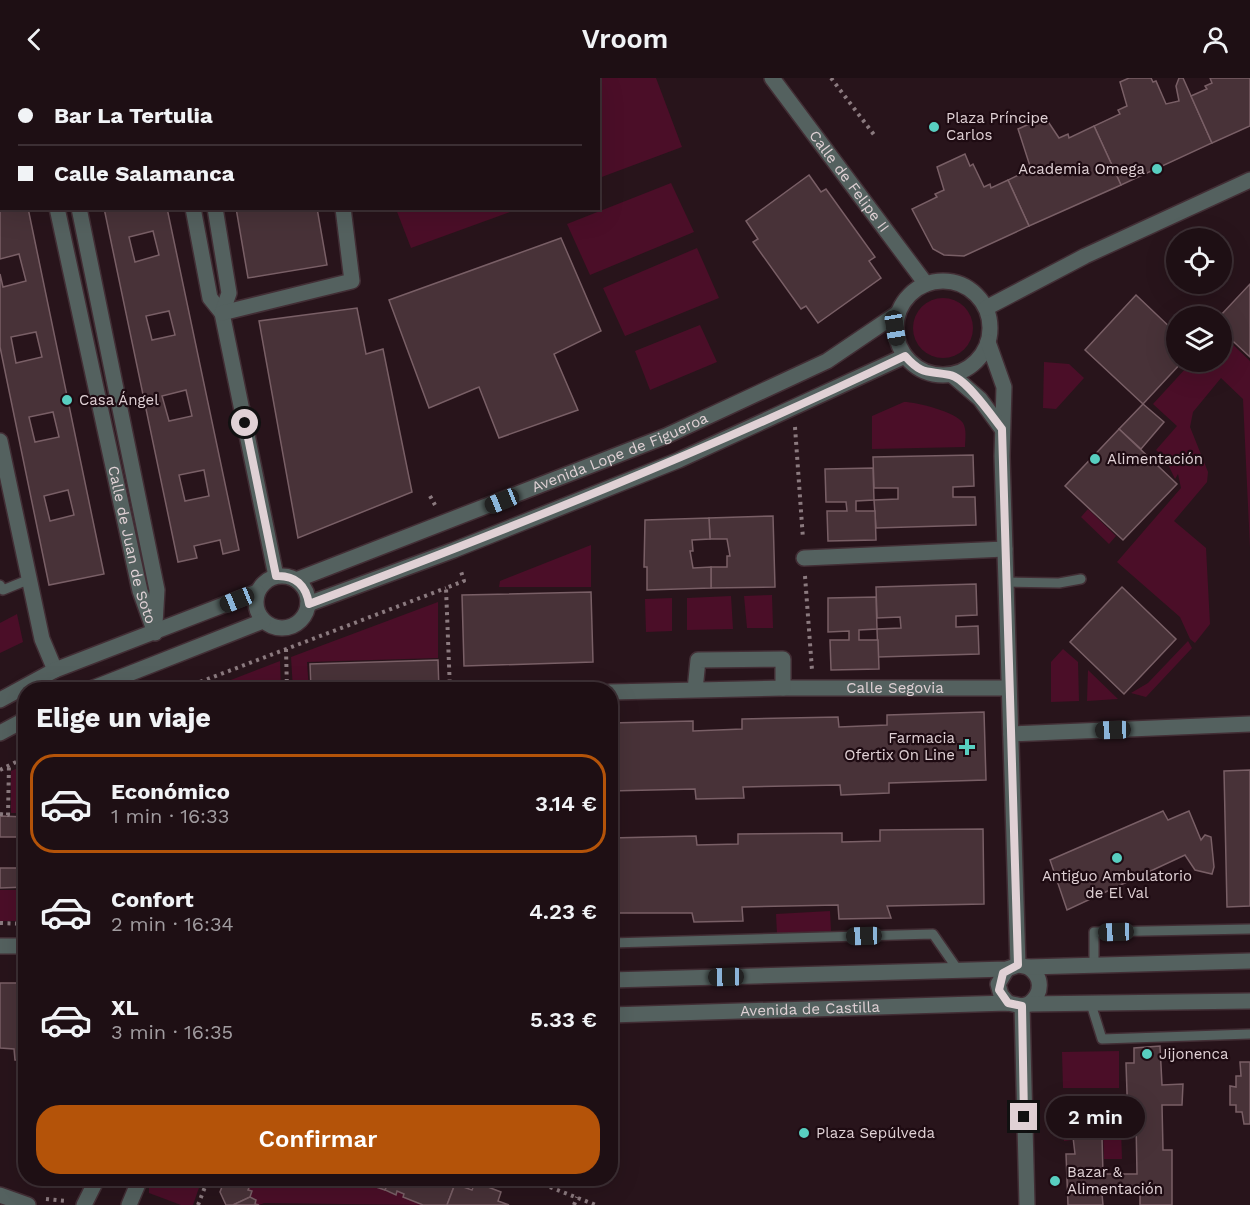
<!DOCTYPE html>
<html lang="es">
<meta charset="utf-8">
<style>
body{margin:0;font-family:"Work Sans",sans-serif;background:#2b1d22;color:#f1f3f6;height:100vh;display:flex;flex-direction:column;font-size:22px;white-space:nowrap}
*{box-sizing:border-box;margin:0}
p{font-size:20px;color:#a19ca0}
.icon{flex:none;width:33px;height:33px;fill:none;stroke:currentColor;stroke-width:2;stroke-linecap:round;stroke-linejoin:round}
.map{position:relative;flex:1;overflow:hidden}
.side{position:absolute;left:18px;top:604px;width:600px;height:504px;display:flex;flex-direction:column;background:#1e0f14;border-radius:24px;box-shadow:0 6px 24px #0002,0 0 0 2px #3c2f34}
.side>*{flex:none}
.top-card{position:absolute;left:0px;top:0px;width:600px;height:132px;box-shadow:0 6px 24px #0002,0 0 0 2px #3c2f34;display:grid;align-content:center;height:132px;padding:0 18px;background:#1e0f14}
.buttons{position:absolute;left:1166px;top:150px;display:grid;gap:12px}
.buttons a{display:grid;place-items:center;width:66px;height:66px;border-radius:50%;background:#1e0f14;box-shadow:0 6px 24px #0002,0 0 0 2px #3c2f34;font-size:30px}
.end{position:absolute;width:27px;height:27px;margin:-14px;border:8px solid #e0d1d5;background:#111;box-shadow:0 0 0 3px #111}
.from{border-radius:50%}
.bubble{position:absolute;height:42px;border-radius:21px;background:#1e0f14;box-shadow:0 6px 24px #0002,0 0 0 2px #3c2f34;font-size:20px;font-weight:600;line-height:42px;text-align:center}
.car{position:absolute;width:18px;height:36px;margin:-18px -9px;border-radius:8px;box-shadow:0 0 4px 2px #0007;background:linear-gradient(#222 24%,#8ab4d8 0 40%,#222 0 76%,#8ab4d8 0 86%,#222 0)}
.top-card b{display:flex;align-items:center;gap:21px;height:57px;font-size:22px}
.top-card b+b{border-top:2px solid #3c2f34}
.top-card i{width:15px;height:15px;background:#f1f3f6}
ul{padding:0;list-style:none}
li{display:flex;align-items:center;gap:18px;height:99px;margin:0 12px 9px;padding:0 6px;border:3px solid transparent;border-radius:24px}
li div{flex:1}
li b{display:block;font-size:22px}
li em{font-style:normal;font-weight:600}
li.selected{border-color:#b45309}
li>.icon{width:54px;height:54px;stroke-width:1.5}
h2{padding:0 18px;font-size:27px;line-height:72px}
.button{display:flex;gap:12px;margin-top:auto;padding:12px 18px}
.button a{flex:1;height:69px;border-radius:24px;background:#b45309;color:#fff;font-size:24px;font-weight:600;line-height:69px;text-align:center}
header{display:flex;justify-content:space-between;align-items:center;height:78px;padding:0 18px;background:#1e0f14;font-size:27px;font-weight:600}
.map>svg:first-child{display:block}
.green{fill:#4b0e28}
.building{fill:#483238;stroke:#795f66;stroke-width:1.5;fill-rule:evenodd}
.lines{fill:none;stroke-linecap:round;stroke-linejoin:round}
.service-casing{stroke:#422e35;stroke-width:12}
.pedestrian-casing{stroke:#422e35;stroke-width:18}
.minor-casing{stroke:#422e35;stroke-width:18}
.path{stroke:#8b7a7f;stroke-width:4;stroke-dasharray:3 4.5;stroke-linecap:butt}
.service{stroke:#54615f;stroke-width:9}
.pedestrian{stroke:#54615f;stroke-width:15}
.minor{stroke:#54615f;stroke-width:15}
.route{stroke:#e0d1d5;stroke-width:8}
.poi-dot{fill:#58cec0;stroke:#1e0b12;stroke-width:2}
.labels{text-anchor:middle;stroke-width:4.5;stroke-linejoin:round;paint-order:stroke}
.poi-label{font-size:15px;fill:#e0d1d5;stroke:#1e0b12;text-anchor:start}
.street-label{font-size:15px;fill:#e0d1d5;stroke:#1e0b12}
</style>
<header><svg class="icon" aria-label="back" viewBox="0 0 24 24"><path d="M15 5l-7 7 7 7"/></svg>Vroom<svg class="icon" aria-label="person" viewBox="0 0 24 24"><circle cx="12" cy="8" r="4"/><path d="M4 21q1-7 8-7t8 7"/></svg></header>
<div class="map">
<svg width="1250" height="1127" viewBox="0 0 1250 1127">
<rect width="100%" height="100%" fill="#28141b"/>
<g class="green">
<polygon points="347,0 656,0 682,69 599,100 598,2"/>
<polygon points="671,105 694,154 590,197 567,146"/>
<polygon points="396,131 518,131 411,170"/>
<polygon points="697,170 719,220 625,258 603,210"/>
<circle cx="943" cy="250" r="30"/>
<polygon points="700,247 717,284 650,312 635,273"/>
<polygon points="1229,263 1250,283 1250,470 1243,321 1221,300 1193,334 1190,349 1208,394 1207,404 1174,443 1206,470 1210,546 1195,565 1190,561 1180,539 1117,484 1181,410 1178,396 1175,401 1165,380 1156,372 1177,348 1153,326 1187,289 1196,284 1221,284 1221,268"/>
<polygon points="1044,284 1069,286 1084,300 1056,331 1043,330"/>
<path d="M904 324C917 324 956 334 963 345 967 352 965 362 965 369L872 371V338Z"/>
<polygon points="1088,431 1116,458 1109,466 1081,439"/>
<polygon points="591,467 591,509 499,509 500,503"/>
<polygon points="772,517 773,550 747,550 744,518"/>
<polygon points="731,518 733,551 687,552 687,520"/>
<polygon points="672,520 672,553 646,554 645,521"/>
<polygon points="438,524 438,580 307,584 309,612 293,612 291,579"/>
<polygon points="17,536 23,564 0,575 0,545"/>
<polygon points="1188,563 1192,570 1146,619 1131,615 1148,605"/>
<polygon points="1063,571 1078,584 1079,623 1051,624 1051,584"/>
<polygon points="280,583 281,612 205,612"/>
<polygon points="1088,592 1118,621 1087,623"/>
<polygon points="25,687 25,735 11,735 11,693"/>
<rect x="0" y="812" width="25" height="31"/>
<polygon points="830,833 831,853 777,856 776,836"/>
<polygon points="1119,973 1119,1010 1063,1010 1062,974"/>
<polygon points="1062,1020 1120,1020 1122,1081 1104,1081 1103,1051 1072,1051 1072,1062 1064,1063"/>
<polygon points="153,1101 202,1101 193,1127 181,1127 149,1115 149,1108"/>
<polygon points="257,1101 355,1101 368,1106 370,1102 377,1105 376,1109 395,1116 397,1113 404,1116 403,1119 423,1127 264,1125 259,1127 255,1126 256,1122 250,1119 252,1114 248,1112 251,1105 255,1106"/>
</g>
<g class="building">
<polygon points="215,0 296,0 296,2 216,2"/>
<polygon points="1129,0 1151,0 1153,4 1156,3 1166,26 1179,23 1176,8 1179,0 1183,0 1212,65 1121,107 1094,48 1120,36 1118,32 1127,28 1120,4"/>
<polygon points="1210,0 1250,0 1250,48 1212,65 1191,18 1207,11 1205,8 1212,5"/>
<polygon points="2,27 2,104 0,105 0,28"/>
<polygon points="1045,39 1059,60 1068,56 1069,60 1094,48 1121,107 1029,148 1008,102 1025,94 1024,91 1030,88 1018,51"/>
<polygon points="965,76 970,88 973,86 984,109 990,106 991,110 1008,102 1029,148 964,178 944,177 933,171 912,131 937,119 935,116 944,112 937,89"/>
<polygon points="809,97 821,114 826,111 875,179 869,183 881,200 818,245 806,228 801,231 753,164 758,161 746,143"/>
<path d="M4 130H28L104 496 49 507 0 269V196L3 209 26 203 19 176 0 181V131ZM36 254 42 279 16 285 11 259ZM53 334 59 359 35 364 29 339ZM68 412 74 437 50 443 44 418Z"/>
<path d="M104 130H167L239 472 223 476 220 462 194 468 197 480 178 484ZM153 153 159 177 135 184 129 159ZM169 233 175 257 152 262 146 238ZM186 312 192 338 169 343 162 318ZM204 392 209 418 185 423 179 397Z"/>
<polygon points="236,130 317,130 327,187 248,200"/>
<polygon points="561,160 601,253 554,276 578,332 499,360 479,309 429,330 389,222"/>
<polygon points="1250,206 1250,279 1221,252 1220,238"/>
<polygon points="1136,217 1176,255 1176,284 1182,284 1143,326 1085,272"/>
<polygon points="357,230 366,276 383,271 412,414 298,460 259,243"/>
<polygon points="1221,252 1233,264 1221,276"/>
<polygon points="1143,326 1164,344 1141,371 1119,351"/>
<polygon points="1119,351 1177,406 1123,462 1065,408"/>
<polygon points="973,377 974,408 953,409 953,419 975,419 976,447 876,450 874,422 898,421 898,410 874,410 873,379"/>
<polygon points="873,390 874,422 856,423 856,433 875,433 876,462 828,463 827,433 847,433 846,424 826,424 825,391"/>
<polygon points="773,438 775,509 711,510 711,489 727,489 727,478 730,478 727,461 710,461 709,440"/>
<polygon points="709,440 710,461 692,462 693,473 690,473 693,490 711,489 711,510 647,512 647,489 644,489 645,442"/>
<polygon points="976,506 977,537 956,538 956,549 978,548 979,576 878,579 877,551 901,550 900,539 877,540 876,509"/>
<polygon points="1122,509 1176,561 1124,616 1070,564"/>
<polygon points="591,514 593,584 464,588 462,517"/>
<polygon points="876,519 877,551 859,552 859,562 878,562 879,591 831,592 830,562 849,562 849,553 828,554 828,520"/>
<polygon points="438,582 439,612 392,612 392,605 356,606 356,612 311,612 310,586"/>
<polygon points="984,634 986,702 889,705 889,715 841,717 840,707 743,709 744,720 696,721 695,711 610,713 610,645 693,643 693,653 742,651 742,641 838,639 839,649 887,647 887,637"/>
<polygon points="1250,692 1250,828 1227,829 1224,693"/>
<polygon points="1163,733 1168,742 1189,733 1201,762 1205,757 1211,759 1214,789 1212,796 1195,792 1185,777 1067,832 1050,782"/>
<polygon points="0,738 26,739 26,809 0,810 0,790 20,790 20,759 0,759"/>
<polygon points="983,751 984,826 887,828 891,840 839,841 838,827 742,829 743,843 694,844 692,835 610,835 610,760 696,758 697,767 738,766 738,756 842,755 842,764 880,763 880,752"/>
<polygon points="0,905 26,905 26,982 15,982 14,971 0,970"/>
<polygon points="1160,968 1162,1007 1183,1006 1182,1027 1162,1027 1163,1072 1172,1072 1172,1127 1140,1127 1140,1116 1102,1116 1103,1127 1068,1127 1066,1076 1075,1076 1073,1059 1102,1059 1103,1096 1137,1096 1136,1043 1128,1044 1126,985 1134,985 1134,970"/>
<polygon points="1240,984 1250,984 1250,1046 1244,1046 1242,1034 1236,1034 1236,1027 1230,1027 1230,1008 1236,1009 1236,998 1241,998"/>
<polygon points="225,1101 257,1101 255,1106 251,1105 248,1112 252,1113 250,1119 233,1127 226,1127 220,1114"/>
<polygon points="355,1101 390,1101 385,1112 376,1109 377,1105 370,1102 369,1106"/>
<polygon points="390,1101 440,1101 455,1106 447,1127 423,1127 403,1119 404,1116 397,1113 396,1117 385,1112"/>
<polygon points="475,1104 501,1114 498,1123 509,1127 447,1127 455,1106 472,1112"/>
<polygon points="250,1119 256,1122 255,1126 259,1127 233,1127"/>
</g>
<g class="lines">
<g class="service-casing">
<g id="service">
<polyline points="1007,504 1059,505 1081,501"/>
<polyline points="0,507 3,512 30,501"/>
<polyline points="610,865 933,856 958,892"/>
<polyline points="1094,887 1094,854 1250,851"/>
<polyline points="1091,926 1102,961 1250,956"/>
</g>
</g>
<g class="pedestrian-casing">
<g id="pedestrian">
<polyline points="804,480 1005,471"/>
<path id="s1" d="M783 610H1008"/>
</g>
</g>
<g class="minor-casing">
<g id="minor">
<polyline points="49,0 50,2"/>
<polyline points="168,0 168,2"/>
<polyline points="193,0 193,2"/>
<polyline points="326,0 326,2"/>
<path id="s2" d="M772 0 926 206"/>
<polyline points="32,2 33,0"/>
<polyline points="74,2 81,0"/>
<polyline points="0,16 2,15"/>
<path id="s3" d="M57 130 140 513 155 555"/>
<polyline points="79,130 157,512 155,546"/>
<polyline points="193,130 210,220 222,235"/>
<polyline points="215,130 229,215 222,235 276,498"/>
<circle cx="943" cy="250" r="47"/>
<polyline points="986,230 1085,178 1250,102"/>
<polyline points="222,235 352,203 343,130"/>
<polyline points="988,264 1004,309 1002,378 1018,887"/>
<polyline points="952,297 980,321 1002,351"/>
<polyline points="0,363 42,561 55,592"/>
<circle cx="282" cy="524" r="26"/>
<path id="s4" d="M296 502 666 358 827 283 898 235"/>
<polyline points="308,526 454,472 679,382 905,278"/>
<polyline points="88,612 263,543"/>
<polyline points="610,614 783,610 783,581 698,582 695,612"/>
<polyline points="0,622 55,592 257,514"/>
<polyline points="0,655 26,641"/>
<polyline points="1011,656 1250,646"/>
<polyline points="0,868 26,868"/>
<path d="M1028 889C1043 899 1043 915 1029 926"/>
<polyline points="1007,891 998,906 1001,917 1008,925"/>
<polyline points="610,902 1007,891 1018,887 1028,889 1250,883"/>
<polyline points="1022,928 1027,1127"/>
<path id="s5" d="M610 937 1008 925 1022 928 1029 926 1250 923"/>
<polyline points="0,1117 28,1127"/>
<polyline points="84,1127 97,1101"/>
<polyline points="129,1127 140,1101"/>
</g>
</g>
<g class="path">
<polyline points="831,0 875,58"/>
<polyline points="795,349 803,461"/>
<polyline points="430,418 435,427"/>
<polyline points="805,498 812,592"/>
<polyline points="286,571 287,612"/>
<polyline points="179,612 446,510"/>
<polyline points="450,612 446,510 464,503 460,490"/>
<polyline points="0,692 26,679"/>
<polyline points="0,736 8,737 9,687"/>
<polyline points="0,845 26,846"/>
<polyline points="529,1101 596,1127"/>
<polyline points="46,1121 66,1123"/>
<polyline points="198,1127 208,1101"/>
<polyline points="574,1127 577,1119"/>
</g>
<use href="#service" class="service"/>
<use href="#pedestrian" class="pedestrian"/>
<use href="#minor" class="minor"/>
</g>
<g class="lines">
<path class="route" d="M245 345 276 498C295 497 306 507 309 526 512 450 709 372 905 278 923 298 927 292 950 297 966 300 992 338 1002 351L1018 887 1003 895 999 912 1008 925 1022 928 1024 1039"/>
</g>
<g class="poi-dot">
<circle cx="934" cy="49" r="6"/>
<circle cx="1157" cy="91" r="6"/>
<circle cx="67" cy="322" r="6"/>
<circle cx="1095" cy="381" r="6"/>
<path d="M964 660h6v6h6v6h-6v6h-6v-6h-6v-6h6z"/>
<circle cx="1117" cy="780" r="6"/>
<circle cx="1147" cy="976" r="6"/>
<circle cx="804" cy="1055" r="6"/>
<circle cx="1055" cy="1103" r="6"/>
</g>
<g class="labels">
<g class="poi-label">
<text x="946" y="45">Plaza Príncipe<tspan x="946" dy="17">Carlos</tspan></text>
<text x="1145" y="96" text-anchor="end">Academia Omega</text>
<text x="79" y="327">Casa Ángel</text>
<text x="1107" y="386">Alimentación</text>
<text x="955" y="665" text-anchor="end">Farmacia<tspan x="955" dy="17">Ofertix On Line</tspan></text>
<text x="1117" y="803" text-anchor="middle">Antiguo Ambulatorio<tspan x="1117" dy="17">de El Val</tspan></text>
<text x="1159" y="981">Jijonenca</text>
<text x="816" y="1060">Plaza Sepúlveda</text>
<text x="1067" y="1099">Bazar &amp;<tspan x="1067" dy="17">Alimentación</tspan></text>
</g>
<g class="street-label">
<text dy="5" stroke="none"><textPath href="#s2" startOffset="129">Calle de Felipe II</textPath></text>
<text dy="5" stroke="none"><textPath href="#s4" startOffset="348">Avenida Lope de Figueroa</textPath></text>
<text dy="5" stroke="none"><textPath href="#s3" startOffset="345">Calle de Juan de Soto</textPath></text>
<text dy="5" stroke="none"><textPath href="#s1" startOffset="112">Calle Segovia</textPath></text>
<text dy="5" stroke="none"><textPath href="#s5" startOffset="200">Avenida de Castilla</textPath></text>
</g>
</g>
</svg>
<div class="buttons">
<a><svg class="icon" aria-label="locate" viewBox="0 0 24 24"><circle cx="12" cy="12" r="6"/><path d="M12 2v4M12 18v4M2 12h4M18 12h4"/></svg></a>
<a><svg class="icon" aria-label="layers" viewBox="0 0 24 24"><path d="M12 4l9 5-9 5-9-5zM3 14l9 5 9-5"/></svg></a>
</div>
<i class="end from" style="left:245px;top:345px"></i>
<i class="end" style="left:1024px;top:1039px"></i>
<div class="bubble" style="left:1046px;top:1018px;width:99px">2 min</div>
<i class="car" style="left:895px;top:250px;rotate:171deg"></i>
<i class="car" style="left:502px;top:423px;rotate:248deg"></i>
<i class="car" style="left:237px;top:522px;rotate:248deg"></i>
<i class="car" style="left:1113px;top:652px;rotate:268deg"></i>
<i class="car" style="left:1116px;top:854px;rotate:268deg"></i>
<i class="car" style="left:864px;top:858px;rotate:268deg"></i>
<i class="car" style="left:726px;top:899px;rotate:269deg"></i>
<div class="top-card">
<b><i class="from"></i>Bar La Tertulia</b>
<b><i></i>Calle Salamanca</b>
</div>
<section class="side">
<h2>Elige un viaje</h2>
<ul>
<li class="selected"><svg class="icon" aria-label="car" viewBox="0 0 24 24"><path d="M5 17H2v-5l4-1 3-4h7l3 4 3 1v5h-3M9 17h6M6 11h13"/><circle cx="7" cy="17" r="2"/><circle cx="17" cy="17" r="2"/></svg><div><b>Económico</b><p>1 min · 16:33</p></div><em>3.14 €</em></li>
<li><svg class="icon" aria-label="car" viewBox="0 0 24 24"><path d="M5 17H2v-5l4-1 3-4h7l3 4 3 1v5h-3M9 17h6M6 11h13"/><circle cx="7" cy="17" r="2"/><circle cx="17" cy="17" r="2"/></svg><div><b>Confort</b><p>2 min · 16:34</p></div><em>4.23 €</em></li>
<li><svg class="icon" aria-label="car" viewBox="0 0 24 24"><path d="M5 17H2v-5l4-1 3-4h7l3 4 3 1v5h-3M9 17h6M6 11h13"/><circle cx="7" cy="17" r="2"/><circle cx="17" cy="17" r="2"/></svg><div><b>XL</b><p>3 min · 16:35</p></div><em>5.33 €</em></li>
</ul>
<div class="button"><a>Confirmar</a></div>
</section>
</div>
